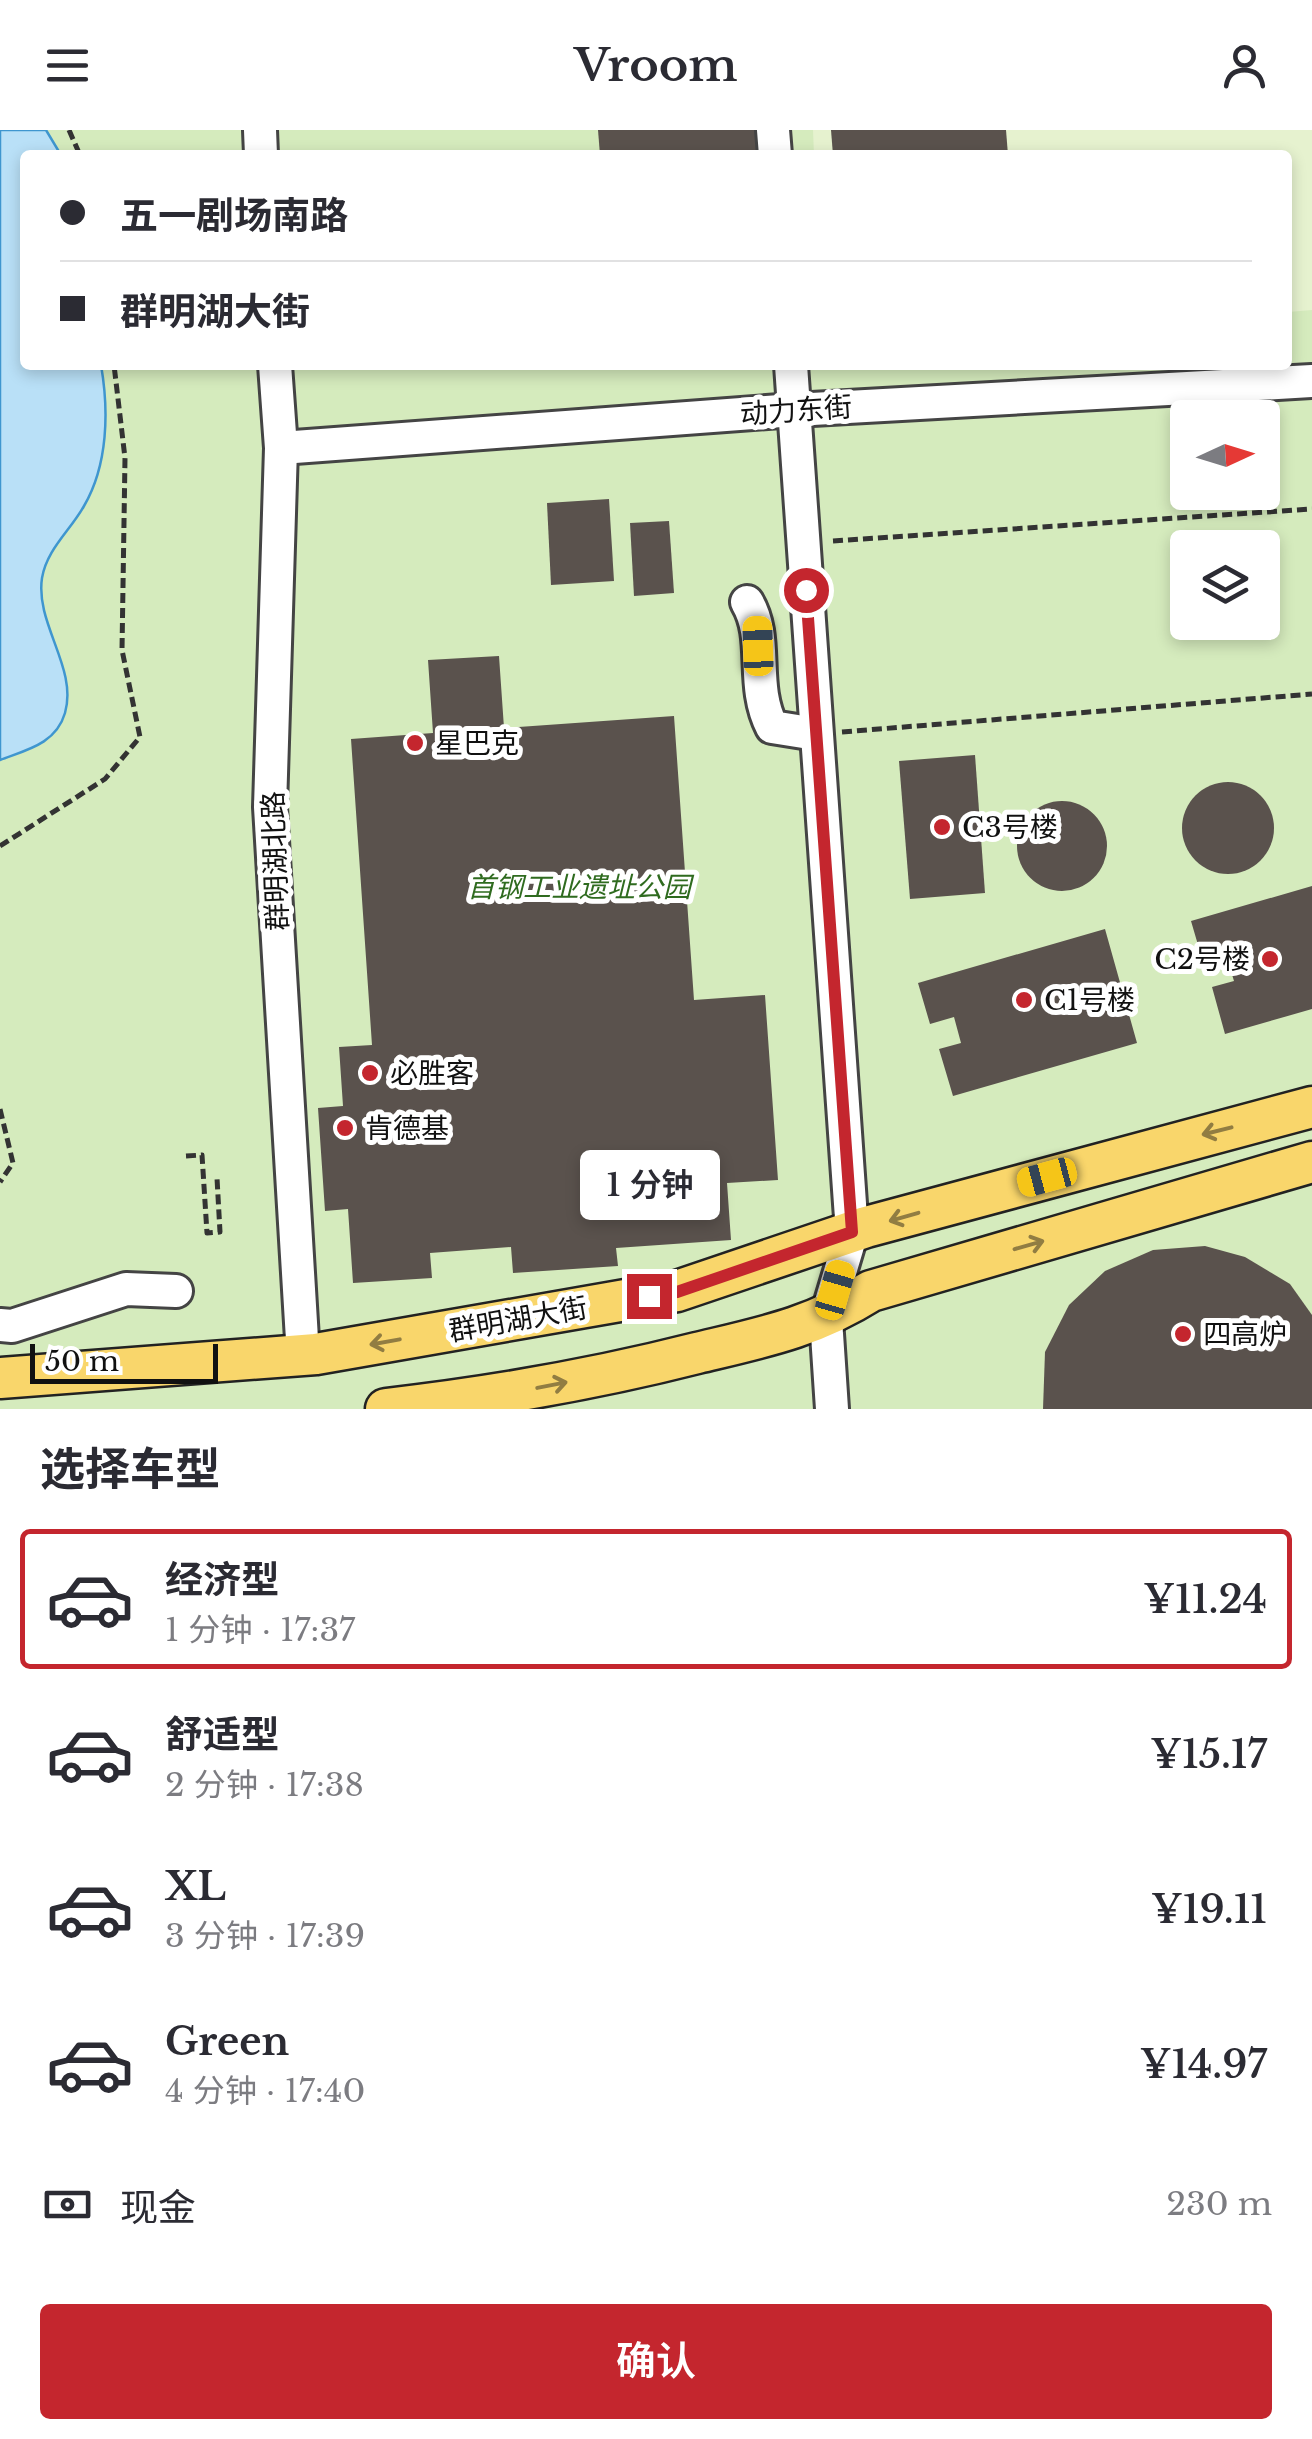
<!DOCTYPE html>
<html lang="zh">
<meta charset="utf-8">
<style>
body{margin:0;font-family:"Libre Baskerville","Noto Sans SC",serif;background:#f2f2f3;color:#2b2b33;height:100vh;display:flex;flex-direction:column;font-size:38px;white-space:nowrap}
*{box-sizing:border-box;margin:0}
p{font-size:32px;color:#7c7c81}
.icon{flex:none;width:55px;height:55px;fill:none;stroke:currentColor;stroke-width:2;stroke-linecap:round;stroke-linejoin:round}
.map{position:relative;height:1279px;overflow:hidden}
.side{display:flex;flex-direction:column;background:#fff;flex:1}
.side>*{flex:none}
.guide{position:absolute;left:20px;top:20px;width:1272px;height:220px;border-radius:10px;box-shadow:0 5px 15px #0003;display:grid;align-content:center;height:220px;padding:0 40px;background:#fff}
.needle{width:65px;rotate:86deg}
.controls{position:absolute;left:1170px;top:270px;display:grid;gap:20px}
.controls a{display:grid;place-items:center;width:110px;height:110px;border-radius:10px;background:#fff;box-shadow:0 5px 15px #0003;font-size:50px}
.scale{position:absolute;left:30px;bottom:25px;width:188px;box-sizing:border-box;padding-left:10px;border:5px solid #111;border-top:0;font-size:28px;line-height:35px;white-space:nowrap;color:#111;-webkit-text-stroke:8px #fff;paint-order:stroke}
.end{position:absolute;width:45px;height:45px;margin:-22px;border:12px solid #c4262e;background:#fff;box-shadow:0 0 0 5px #fff}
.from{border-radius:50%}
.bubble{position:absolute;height:70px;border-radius:10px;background:#fff;box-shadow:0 5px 15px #0003;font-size:32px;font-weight:600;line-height:70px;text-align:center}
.car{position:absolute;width:30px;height:60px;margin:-30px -15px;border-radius:12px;box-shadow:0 0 8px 2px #0007;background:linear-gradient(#f5c518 24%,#345 0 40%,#f5c518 0 76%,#345 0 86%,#f5c518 0)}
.guide b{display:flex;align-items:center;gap:35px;height:95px;font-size:38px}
.guide b+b{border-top:2px solid #e1e1e2}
.guide i{width:25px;height:25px;background:#2b2b33}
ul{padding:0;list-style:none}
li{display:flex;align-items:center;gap:30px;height:140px;margin:0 20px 15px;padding:0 20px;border:5px solid transparent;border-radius:10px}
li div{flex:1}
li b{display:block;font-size:38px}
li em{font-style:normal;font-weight:600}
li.current{border-color:#c4262e}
li>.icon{width:90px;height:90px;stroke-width:1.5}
h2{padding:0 40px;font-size:45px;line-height:120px}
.pay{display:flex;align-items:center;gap:25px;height:110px;padding:0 40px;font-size:38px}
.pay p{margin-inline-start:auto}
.primary-button{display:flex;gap:20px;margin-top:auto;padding:20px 40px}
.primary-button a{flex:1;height:115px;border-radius:10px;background:#c4262e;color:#fff;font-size:40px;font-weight:600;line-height:115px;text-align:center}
header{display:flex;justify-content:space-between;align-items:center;height:130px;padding:0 40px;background:#fff;font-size:45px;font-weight:600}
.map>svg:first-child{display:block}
.green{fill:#d5ebbd;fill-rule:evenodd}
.pitch{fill:#e6f2cf}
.water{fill:#b9e0f7;stroke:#3f96cf;stroke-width:2.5}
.building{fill:#5a524d}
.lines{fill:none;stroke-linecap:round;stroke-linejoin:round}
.minor-casing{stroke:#444;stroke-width:38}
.major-casing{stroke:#222;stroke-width:45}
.path{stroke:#333;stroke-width:5;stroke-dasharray:10 5;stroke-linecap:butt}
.minor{stroke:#fff;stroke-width:32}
.major{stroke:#f9d66b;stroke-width:40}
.oneway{stroke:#917d42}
.route{stroke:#c4262e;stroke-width:12}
.poi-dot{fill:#c4262e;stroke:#fff;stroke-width:4}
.labels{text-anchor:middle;stroke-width:10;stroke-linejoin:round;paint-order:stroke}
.street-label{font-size:28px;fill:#111;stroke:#fff}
.poi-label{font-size:28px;fill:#111;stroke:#fff;text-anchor:start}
.park-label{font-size:28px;font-style:italic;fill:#2f6b1f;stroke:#fff}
</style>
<header><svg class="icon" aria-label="menu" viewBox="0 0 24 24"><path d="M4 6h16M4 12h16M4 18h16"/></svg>Vroom<svg class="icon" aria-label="person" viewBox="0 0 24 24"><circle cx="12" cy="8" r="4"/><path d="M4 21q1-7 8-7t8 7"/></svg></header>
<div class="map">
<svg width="1312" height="1279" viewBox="0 0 1312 1279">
<rect width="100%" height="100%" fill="#fffdf5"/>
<path class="green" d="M0 0H1312V1279H0ZM25 25H1288V235H25ZM1188 288H1262V362H1188ZM1188 418H1262V492H1188Z"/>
<polygon class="pitch" points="813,0 1312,0 1312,180 1288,182 1288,25 814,25"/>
<path class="water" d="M0 0H46L61 25H25V235H101C109 281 108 335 84 376 70 401 47 419 42 448 35 494 78 538 65 583 56 614 26 620 0 630Z"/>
<g class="building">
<polygon points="598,0 755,0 757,25 600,25"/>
<polygon points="831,0 1006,0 1008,25 833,25"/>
<polygon points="609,369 614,451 551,455 547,373"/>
<polygon points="669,391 674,463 634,466 630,393"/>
<polygon points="499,526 504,598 674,586 694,870 765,865 778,1050 727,1053 731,1110 616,1118 618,1136 513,1143 511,1117 430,1123 432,1148 353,1153 348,1079 325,1081 318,978 343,976 339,917 372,915 351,609 433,603 428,530"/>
<polygon points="975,625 985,763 910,769 899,631"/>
<circle cx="1228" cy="698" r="46"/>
<circle cx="1062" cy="716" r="45"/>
<polygon points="1312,756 1312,879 1225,904 1212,857 1234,851 1226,825 1203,832 1191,791"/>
<polygon points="1105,799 1137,913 953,966 939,919 961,913 954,887 930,894 918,853"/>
<polygon points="1205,1116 1245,1127 1290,1154 1312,1185 1312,1279 1043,1279 1045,1222 1069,1175 1105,1141 1153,1120"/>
</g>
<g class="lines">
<g class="minor-casing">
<g id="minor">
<polyline points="260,0 261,25"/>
<polyline points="773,0 775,25"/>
<polyline points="275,235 281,318 270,677 303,1226"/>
<polyline points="791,235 852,1102 826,1189 832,1279"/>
<polyline points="281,318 794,280 1312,251"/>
<path d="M747 472C769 509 750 554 772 597L816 604"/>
<polyline points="0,1195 12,1196 126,1159 176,1161"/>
</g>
</g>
<g class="major-casing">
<g id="major">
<polyline points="0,1248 316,1224 677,1161 866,1097 1312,977"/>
<path d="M386 1279C491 1267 595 1249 697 1223 764 1207 812 1198 871 1161L1312 1032"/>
</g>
</g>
<g class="path">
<polyline points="69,0 80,25"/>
<polyline points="833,411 1312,379"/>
<polyline points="842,602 1312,564"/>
<polyline points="0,716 105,649 140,607 122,520 125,328 114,235"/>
<polyline points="0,979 13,1033 0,1052"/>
<polyline points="186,1026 202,1025 207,1103 220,1102 217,1048"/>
</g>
<use href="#minor" class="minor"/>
<use href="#major" class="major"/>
</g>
<defs><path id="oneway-shaft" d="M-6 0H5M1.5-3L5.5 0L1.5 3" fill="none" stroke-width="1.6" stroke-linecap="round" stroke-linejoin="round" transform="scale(2.5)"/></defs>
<g class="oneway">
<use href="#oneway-shaft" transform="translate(1217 1001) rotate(166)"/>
<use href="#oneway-shaft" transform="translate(904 1087) rotate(164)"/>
<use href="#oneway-shaft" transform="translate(1029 1115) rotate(-16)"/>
<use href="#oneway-shaft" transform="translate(385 1212) rotate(170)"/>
<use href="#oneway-shaft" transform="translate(552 1255) rotate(-11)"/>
</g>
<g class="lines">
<polyline class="route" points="649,1166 677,1162 852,1102 806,460"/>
</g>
<g class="poi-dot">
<circle cx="415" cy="613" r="10"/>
<circle cx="942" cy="697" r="10"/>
<circle cx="1270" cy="829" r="10"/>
<circle cx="1024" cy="870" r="10"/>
<circle cx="370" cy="943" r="10"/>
<circle cx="345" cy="998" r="10"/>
<circle cx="1183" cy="1204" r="10"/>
</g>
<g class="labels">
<g class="street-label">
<text transform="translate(796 280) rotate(-4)" y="10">动力东街</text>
<text transform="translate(275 731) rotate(-92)" y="10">群明湖北路</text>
<text transform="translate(518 1189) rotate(-10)" y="10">群明湖大街</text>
</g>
<g class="poi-label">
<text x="435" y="623">星巴克</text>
<text x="962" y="707">C3号楼</text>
<text x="1250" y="839" text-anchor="end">C2号楼</text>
<text x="1044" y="880">C1号楼</text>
<text x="390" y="953">必胜客</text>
<text x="365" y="1008">肯德基</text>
<text x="1203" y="1214">四高炉</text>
</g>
<g class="park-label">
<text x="579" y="767">首钢工业遗址公园</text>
</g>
</g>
</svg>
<div class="controls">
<a><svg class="needle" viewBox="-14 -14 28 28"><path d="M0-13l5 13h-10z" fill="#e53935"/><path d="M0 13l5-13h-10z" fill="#7c7c81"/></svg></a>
<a><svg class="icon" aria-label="layers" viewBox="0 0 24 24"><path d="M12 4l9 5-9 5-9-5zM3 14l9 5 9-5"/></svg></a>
</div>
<div class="scale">50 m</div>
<i class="end from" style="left:806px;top:460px"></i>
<i class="end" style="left:649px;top:1166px"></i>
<div class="bubble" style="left:580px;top:1020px;width:140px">1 分钟</div>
<i class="car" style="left:758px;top:516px;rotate:358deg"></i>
<i class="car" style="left:1047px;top:1047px;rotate:255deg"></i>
<i class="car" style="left:835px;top:1160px;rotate:16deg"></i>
<div class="guide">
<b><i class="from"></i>五一剧场南路</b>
<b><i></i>群明湖大街</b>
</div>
</div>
<section class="side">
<h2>选择车型</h2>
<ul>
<li class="current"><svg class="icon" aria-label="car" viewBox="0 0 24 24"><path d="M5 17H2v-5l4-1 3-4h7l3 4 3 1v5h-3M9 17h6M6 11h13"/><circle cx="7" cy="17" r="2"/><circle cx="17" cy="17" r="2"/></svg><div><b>经济型</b><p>1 分钟 · 17:37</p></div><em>¥11.24</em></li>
<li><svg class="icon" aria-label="car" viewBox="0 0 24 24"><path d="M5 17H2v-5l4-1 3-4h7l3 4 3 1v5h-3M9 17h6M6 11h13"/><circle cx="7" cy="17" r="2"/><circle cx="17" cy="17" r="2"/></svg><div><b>舒适型</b><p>2 分钟 · 17:38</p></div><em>¥15.17</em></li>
<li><svg class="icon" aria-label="car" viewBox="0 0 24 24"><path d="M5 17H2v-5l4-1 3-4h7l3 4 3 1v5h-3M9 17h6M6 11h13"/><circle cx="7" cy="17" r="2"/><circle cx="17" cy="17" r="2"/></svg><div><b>XL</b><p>3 分钟 · 17:39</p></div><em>¥19.11</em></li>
<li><svg class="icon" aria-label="car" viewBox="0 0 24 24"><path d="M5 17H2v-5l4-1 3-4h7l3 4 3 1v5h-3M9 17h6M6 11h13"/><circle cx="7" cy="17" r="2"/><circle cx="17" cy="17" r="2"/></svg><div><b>Green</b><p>4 分钟 · 17:40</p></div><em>¥14.97</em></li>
</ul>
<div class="pay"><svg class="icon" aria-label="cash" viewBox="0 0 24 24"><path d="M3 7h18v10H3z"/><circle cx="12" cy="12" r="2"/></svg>现金<p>230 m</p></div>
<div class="primary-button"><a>确认</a></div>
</section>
